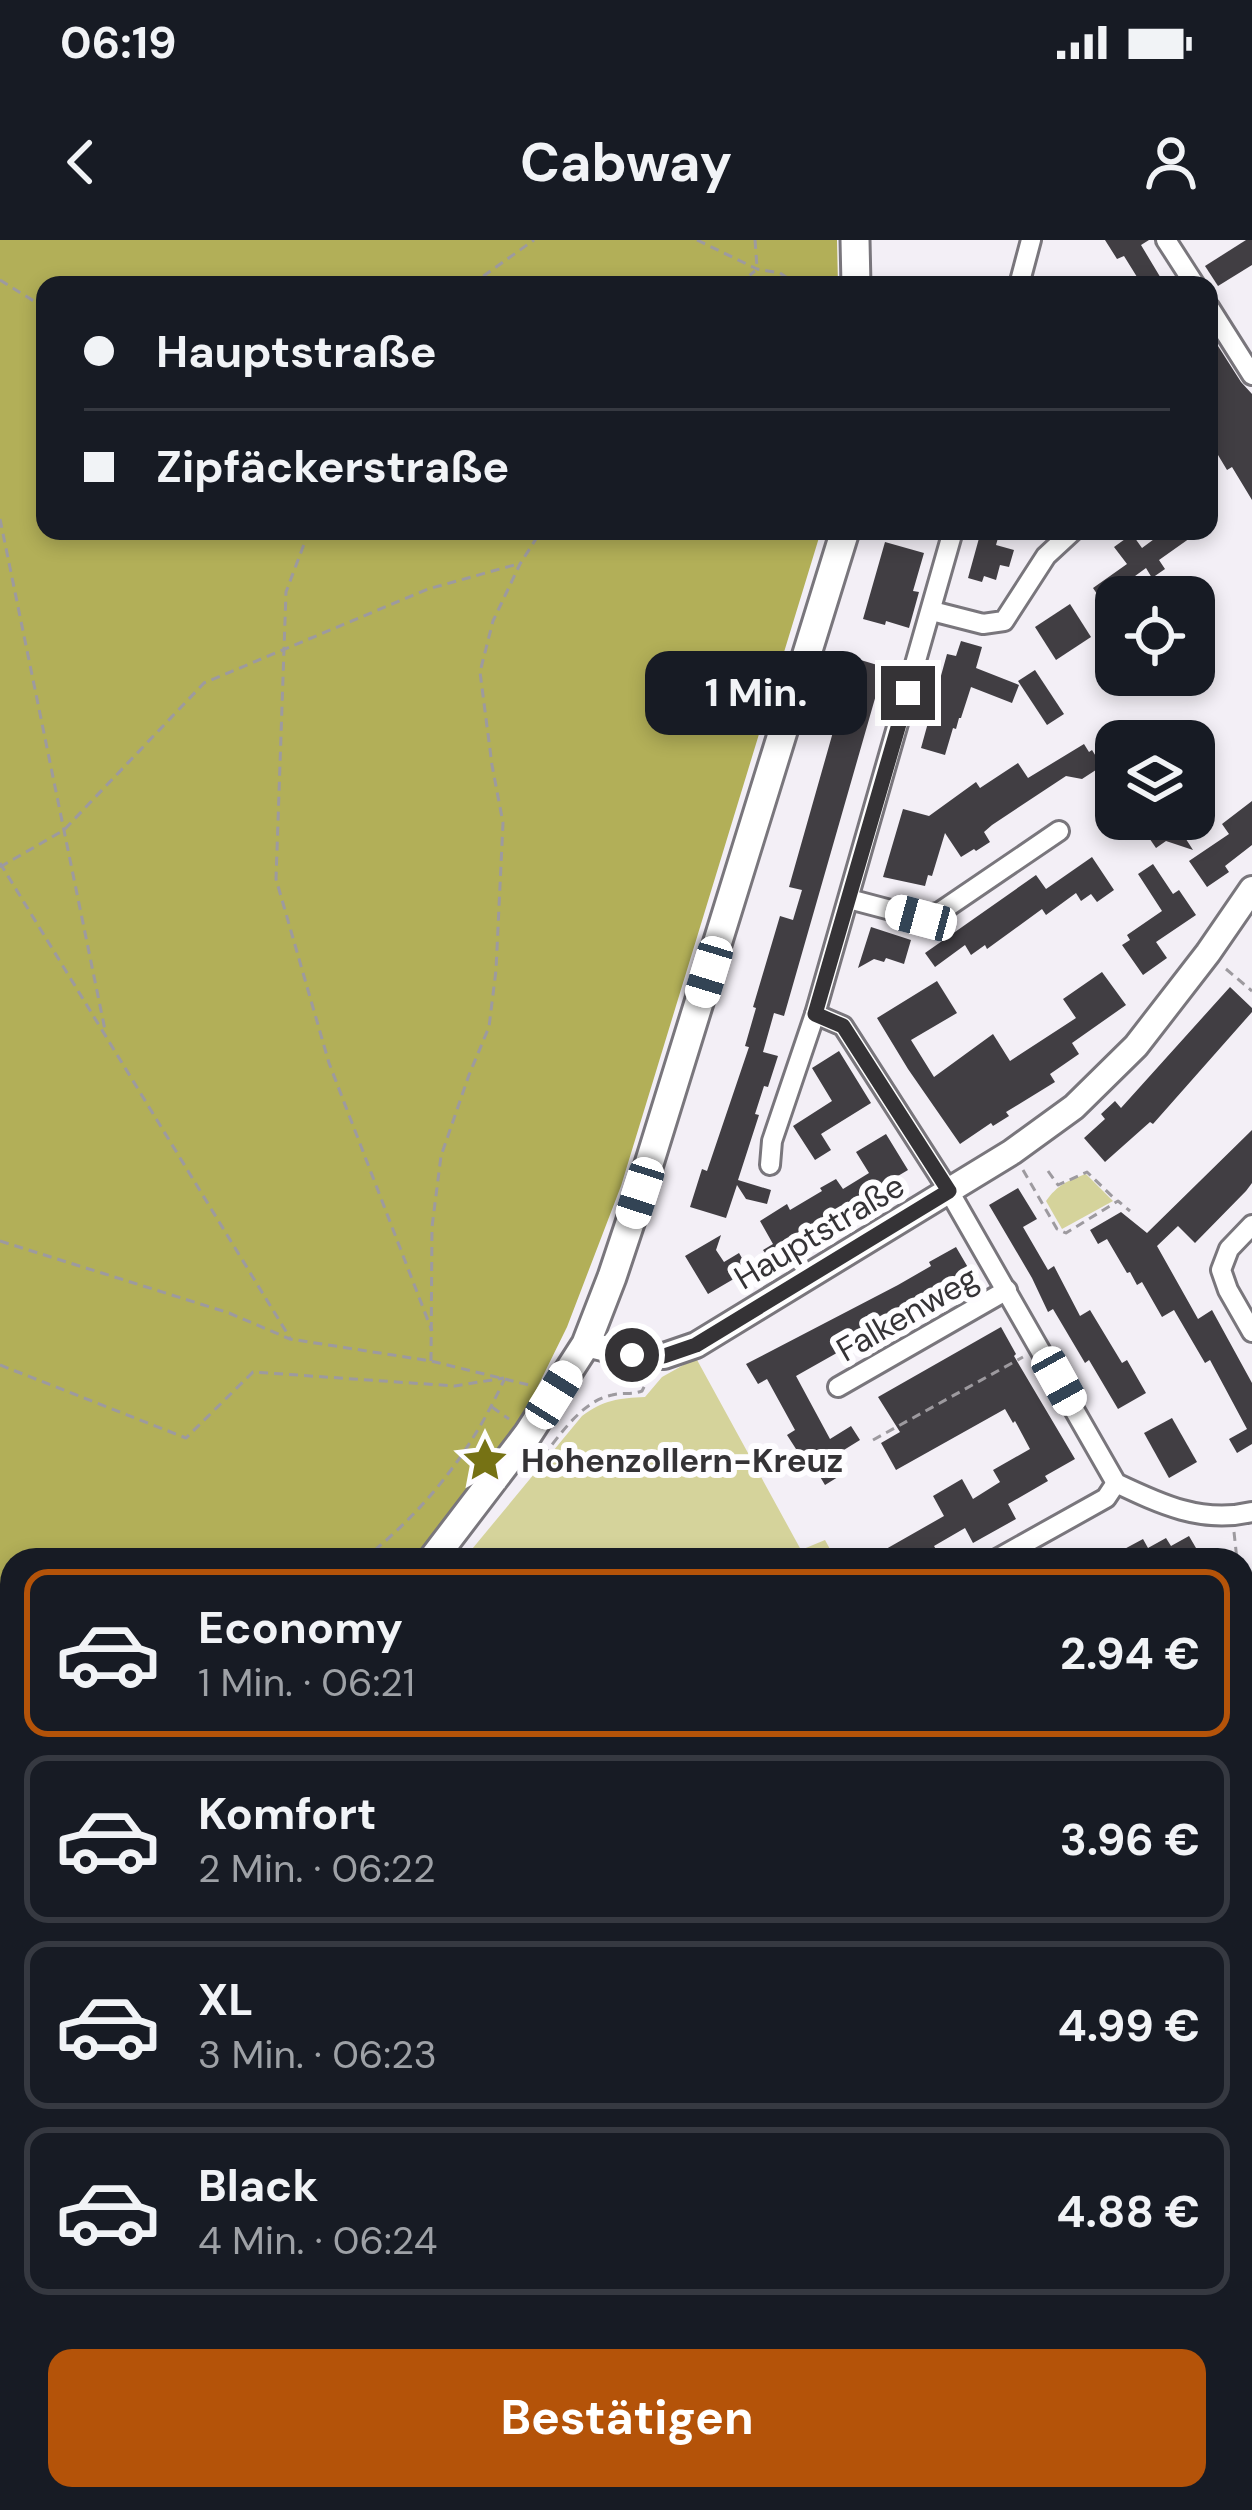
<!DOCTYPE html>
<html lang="de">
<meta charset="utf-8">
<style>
body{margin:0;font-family:"DM Sans",sans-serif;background:#242831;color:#f1f3f6;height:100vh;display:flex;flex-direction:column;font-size:45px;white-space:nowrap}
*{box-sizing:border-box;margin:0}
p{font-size:39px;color:#9ea1a6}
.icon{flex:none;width:66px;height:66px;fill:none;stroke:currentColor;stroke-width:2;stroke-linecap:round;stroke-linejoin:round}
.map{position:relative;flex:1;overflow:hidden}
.sheet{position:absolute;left:0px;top:1308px;width:1254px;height:963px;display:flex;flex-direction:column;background:#171b24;border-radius:36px 36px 0 0;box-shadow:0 6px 18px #0003}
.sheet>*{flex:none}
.guide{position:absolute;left:36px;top:36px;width:1182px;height:264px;border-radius:24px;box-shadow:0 6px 18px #0003;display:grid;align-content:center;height:264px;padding:0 48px;background:#171b24}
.buttons{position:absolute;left:1095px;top:336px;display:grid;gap:24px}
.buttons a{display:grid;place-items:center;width:120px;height:120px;border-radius:24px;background:#171b24;box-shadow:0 6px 18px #0003;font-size:60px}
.end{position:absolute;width:54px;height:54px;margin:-27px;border:15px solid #353336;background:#fff;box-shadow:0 0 0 6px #fff}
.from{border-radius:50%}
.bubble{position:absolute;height:84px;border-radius:24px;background:#171b24;box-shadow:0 6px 18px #0003;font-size:39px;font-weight:700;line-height:84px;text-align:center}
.car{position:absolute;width:36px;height:72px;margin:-36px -18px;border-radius:15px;box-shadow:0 0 9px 3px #0007;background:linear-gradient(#fff 24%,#345 0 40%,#fff 0 76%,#345 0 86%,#fff 0)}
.guide b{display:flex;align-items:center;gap:42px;height:114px;font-size:45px}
.guide b+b{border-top:3px solid #363941}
.guide i{width:30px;height:30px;background:#f1f3f6}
ul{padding:21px 0 0;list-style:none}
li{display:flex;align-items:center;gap:36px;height:168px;margin:0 24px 18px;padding:0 24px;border:6px solid #363941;border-radius:24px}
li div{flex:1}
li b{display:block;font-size:45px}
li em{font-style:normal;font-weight:700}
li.on{border-color:#b45309}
li>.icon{width:108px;height:108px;stroke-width:1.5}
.primary-button{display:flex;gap:24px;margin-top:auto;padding:24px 48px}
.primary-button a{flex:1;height:138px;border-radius:24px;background:#b45309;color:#fff;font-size:48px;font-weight:700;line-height:138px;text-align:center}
.status{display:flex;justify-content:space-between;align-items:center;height:84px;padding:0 60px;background:#171b24;direction:ltr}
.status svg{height:33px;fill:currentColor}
header{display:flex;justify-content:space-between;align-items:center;height:156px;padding:0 48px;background:#171b24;font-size:54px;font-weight:700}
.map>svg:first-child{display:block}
.green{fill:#d5d39b}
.forest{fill:#b2af58}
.building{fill:#413e43}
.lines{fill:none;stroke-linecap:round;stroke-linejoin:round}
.minor-casing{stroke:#79767c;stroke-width:24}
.tertiary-casing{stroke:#79767c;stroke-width:30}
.secondary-casing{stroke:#79767c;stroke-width:33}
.path{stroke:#9d9a9f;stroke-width:3;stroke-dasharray:9 6;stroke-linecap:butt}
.minor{stroke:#fff;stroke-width:18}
.tertiary{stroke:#fff;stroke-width:24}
.secondary{stroke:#fff;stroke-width:27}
.route{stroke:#353336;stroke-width:15}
.labels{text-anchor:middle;stroke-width:12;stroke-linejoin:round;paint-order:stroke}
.street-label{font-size:33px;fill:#353336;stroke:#fefdff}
.poi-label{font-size:33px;font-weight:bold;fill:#353336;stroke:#fefdff;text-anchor:start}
</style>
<div class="status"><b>06:19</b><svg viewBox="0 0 49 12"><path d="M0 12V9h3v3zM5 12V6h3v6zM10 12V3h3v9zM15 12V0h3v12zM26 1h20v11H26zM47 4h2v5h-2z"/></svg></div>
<header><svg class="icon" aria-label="back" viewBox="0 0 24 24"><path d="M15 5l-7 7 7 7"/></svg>Cabway<svg class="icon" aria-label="person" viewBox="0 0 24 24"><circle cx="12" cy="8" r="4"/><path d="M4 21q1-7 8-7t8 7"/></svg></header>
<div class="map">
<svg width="1252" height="2270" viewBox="0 0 1252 2270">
<rect width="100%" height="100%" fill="#f3eff6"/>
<g class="green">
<path d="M1086 934 1113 961 1062 989 1046 961C1057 945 1069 940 1086 934Z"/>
<path d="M696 1118 801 1310 825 1300 836 1320H463L582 1176C603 1160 619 1158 645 1157L662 1137Z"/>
<polygon points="1242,1347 1252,1365 1252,2270 11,2270 15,2259 40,2261 41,2259 1242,2259"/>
<polygon points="0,1791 12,1800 12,2131 0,2169"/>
</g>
<polygon class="forest" points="0,0 837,0 838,45 45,45 45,291 821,291 621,946 567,1087 508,1207 423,1320 12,1320 12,1800 0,1791"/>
<g class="building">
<polygon points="1105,0 1149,0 1141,5 1165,45 1142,45 1124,16 1117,19"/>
<polygon points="1246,0 1252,0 1252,25 1218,46 1205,26"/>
<polygon points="1209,92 1241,142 1252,154 1252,260 1232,227 1227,230 1209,200"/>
<polygon points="981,291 1000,291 996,305 1014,310 1009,327 1000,325 996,340 984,336 982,342 968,338"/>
<polygon points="1165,291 1200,291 1159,320 1165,329 1152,338 1146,328 1120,347 1127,357 1116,357 1116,382 1093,348 1127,324 1114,307 1132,294 1142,308"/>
<polygon points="885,302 924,313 913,351 919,352 909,388 886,381 885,385 863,379"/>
<polygon points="1070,364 1091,397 1056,420 1035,387"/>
<polygon points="961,401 982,407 976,428 1019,445 1012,463 971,447 961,478 959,478 956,489 953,488 945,515 921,508 947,414 956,416"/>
<polygon points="854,418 884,427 784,776 774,773 763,812 778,816 768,847 764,846 755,874 759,875 738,940 771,950 767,964 746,959 737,945 726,978 690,967 702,929 707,931 749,807 752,808 745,806 756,768 753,767 780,676 793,680 802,650 789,647"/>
<polygon points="1035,430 1064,474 1047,485 1018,441"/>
<polygon points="1084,504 1089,512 1092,510 1102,526 1082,539 1066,536 992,585 984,592 990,602 976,611 974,609 961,617 945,593 932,636 928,635 925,646 883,637 903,569 929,576 976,542 980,548 1018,523 1028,538"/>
<polygon points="1252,561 1252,605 1225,626 1229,632 1207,647 1189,621 1229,594 1222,584"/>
<polygon points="1165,579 1173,579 1193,610 1166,601 1156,608 1145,592"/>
<polygon points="1092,617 1114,650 1097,662 1091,654 1081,661 1076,653 1046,675 1042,669 987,709 985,705 971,715 965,705 935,727 925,713 1036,635 1046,649"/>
<polygon points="1153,624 1173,654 1179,650 1196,675 1156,702 1167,718 1143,735 1122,705 1130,700 1127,695 1162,671 1138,634"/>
<polygon points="871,687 911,700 904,724 886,718 884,722 874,719 858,728"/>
<polygon points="1102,732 1126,765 1072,803 1079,814 1050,834 1055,842 1006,872 1009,876 993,886 991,883 960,904 908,829 877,778 937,741 957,773 911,800 934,837 993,794 1010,821 1076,778 1063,759"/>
<polygon points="1230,747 1252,768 1252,772 1153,884 1150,882 1105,922 1084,898 1105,879 1101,874 1115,861 1121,868"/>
<polygon points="839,811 871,863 821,894 831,910 815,920 793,886 832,861 812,828"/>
<polygon points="1252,890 1252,943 1246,951 1195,1003 1178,986 1157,1006 1198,1079 1212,1070 1252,1143 1252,1204 1237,1213 1229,1199 1247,1189 1210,1120 1205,1123 1174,1070 1162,1077 1142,1042 1137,1045 1130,1032 1127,1033 1107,999 1098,1004 1090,990 1121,972 1147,993"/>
<polygon points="886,894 908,930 854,962 860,971 844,982 842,978 808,999 810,1002 773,1025 763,1010 773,1004 760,981 787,964 790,970 822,951 820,948 836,939 843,949 869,933 856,912"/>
<polygon points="1018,948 1037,979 1023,987 1048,1030 1054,1026 1080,1076 1090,1070 1122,1123 1127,1120 1146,1153 1118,1169 1089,1120 1085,1123 1053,1069 1048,1072 1032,1038 989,965"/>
<polygon points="721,995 716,1010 724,1022 739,1013 749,1030 708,1054 685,1016"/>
<polygon points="956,1007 973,1036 796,1136 830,1199 851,1186 860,1200 839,1213 846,1232 825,1245 810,1220 796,1228 788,1214 796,1209 787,1195 795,1190 767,1139 758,1144 746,1124 898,1045 931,1026 929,1022"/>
<polygon points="1001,1087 1016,1114 1014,1116 1075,1219 1045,1236 1048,1241 1008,1264 1016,1279 973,1303 965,1288 934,1306 942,1320 892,1320 886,1309 944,1276 933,1256 962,1239 973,1259 1000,1242 993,1230 1030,1209 1015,1181 1013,1183 1005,1169 896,1230 881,1203 900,1192 878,1157"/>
<polygon points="1172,1178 1197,1222 1169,1238 1144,1193"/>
<polygon points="1189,1296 1203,1320 1104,1320 1143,1299 1148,1308 1166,1298 1171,1306"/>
</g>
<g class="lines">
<g class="minor-casing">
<g id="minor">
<polyline points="1166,0 1195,45"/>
<polyline points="1019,45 1031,0"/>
<polyline points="1209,67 1252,135"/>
<path d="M953 291 815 774 843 786 949 951 1116 1243C1160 1264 1202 1284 1252 1272"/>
<polyline points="932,371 983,384 1004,381 1046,316 1073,291"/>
<polyline points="849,659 921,678 940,672 1059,591"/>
<polyline points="770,925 772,901 815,774"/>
<polyline points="1252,985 1229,1009 1221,1030 1228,1050 1252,1092"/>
<polyline points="838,1147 1007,1050"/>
<polyline points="995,1320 1106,1258 1116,1243"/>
</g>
</g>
<g class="tertiary-casing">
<polyline id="tertiary" points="586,1104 632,1115 664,1116 696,1105 1012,912 1074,867 1136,806 1208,713 1252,649"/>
</g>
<g class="secondary-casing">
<g id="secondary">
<polyline points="855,0 856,45"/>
<polyline points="432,1320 528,1194 586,1104 612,1037 640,953 845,291"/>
<polyline points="0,2196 12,2155"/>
</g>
</g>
<g class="path">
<polyline points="697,0 757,29 780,33 798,45"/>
<polyline points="755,0 757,27"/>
<polyline points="0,40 45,68"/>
<polyline points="471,45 534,0"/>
<polyline points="738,45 755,31"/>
<polyline points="0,279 105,790"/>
<polyline points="309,291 286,352 276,639 329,823 432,1091"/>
<polyline points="0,623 290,1098"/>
<polyline points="0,627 64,590 204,443 428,349 518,324"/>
<polyline points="1226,729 1252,751"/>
<polyline points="1023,930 1057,989 1066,993 1118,961 1130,971"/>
<polyline points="1048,931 1058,945 1087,932 1116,960"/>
<polyline points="0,1001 229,1073 290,1099 431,1121 529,1145"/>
<polyline points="431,1121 432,987 441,916 469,835 489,787 496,730 503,583 492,525 480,432 493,381 520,324 541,291"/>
<polyline points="0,1125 186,1198 253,1132 455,1146 504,1138"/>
<polyline points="492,1167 509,1179"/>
<polyline points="873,1200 1023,1117"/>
<path d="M543 1216C561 1194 582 1161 612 1155 622 1152 632 1155 642 1151L649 1137"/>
<polyline points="1234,1292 1237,1320"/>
<path d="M363 1320C426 1269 470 1214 504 1140"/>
<polyline points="1242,1332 1252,1354"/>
<polyline points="0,1422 12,1427"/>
<polyline points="0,1473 12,1469"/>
<polyline points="1242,1868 1252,1861"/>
<polyline points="44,2259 54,2270"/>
<polyline points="459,2259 465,2270"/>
<polyline points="7,2270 12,2256"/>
<polyline points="906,2270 920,2259"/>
</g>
<use href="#minor" class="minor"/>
<use href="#tertiary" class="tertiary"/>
<use href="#secondary" class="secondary"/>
</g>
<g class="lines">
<polyline class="route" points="632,1115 664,1116 696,1105 949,951 843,786 815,774 908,453"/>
</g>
<defs>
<g id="sight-bare" transform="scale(3.6)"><path d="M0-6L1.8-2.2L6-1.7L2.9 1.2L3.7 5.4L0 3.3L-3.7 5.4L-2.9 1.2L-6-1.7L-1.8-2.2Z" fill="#767214" stroke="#fefdff" stroke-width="2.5" paint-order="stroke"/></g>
</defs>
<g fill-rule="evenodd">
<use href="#sight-bare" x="485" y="1220"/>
</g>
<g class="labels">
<g class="street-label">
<text transform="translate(819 991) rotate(-31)" y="12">Hauptstraße</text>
<text transform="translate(907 1073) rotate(-30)" y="12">Falkenweg</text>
</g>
<g class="poi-label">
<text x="521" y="1232">Hohenzollern-Kreuz</text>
</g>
</g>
</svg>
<div class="buttons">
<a><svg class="icon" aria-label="locate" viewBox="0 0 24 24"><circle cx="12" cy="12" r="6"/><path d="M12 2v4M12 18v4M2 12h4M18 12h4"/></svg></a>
<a><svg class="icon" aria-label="layers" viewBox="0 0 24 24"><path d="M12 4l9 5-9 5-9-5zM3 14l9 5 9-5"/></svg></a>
</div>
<i class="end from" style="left:632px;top:1115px"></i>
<i class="end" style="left:908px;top:453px"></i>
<div class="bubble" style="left:645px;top:411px;width:222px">1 Min.</div>
<i class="car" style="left:921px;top:678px;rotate:285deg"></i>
<i class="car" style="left:709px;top:732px;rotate:197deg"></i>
<i class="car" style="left:640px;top:953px;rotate:198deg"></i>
<i class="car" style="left:1059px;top:1141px;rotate:151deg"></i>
<i class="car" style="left:554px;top:1155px;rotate:32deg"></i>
<div class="guide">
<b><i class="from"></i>Hauptstraße</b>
<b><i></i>Zipfäckerstraße</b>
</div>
<section class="sheet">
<ul>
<li class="on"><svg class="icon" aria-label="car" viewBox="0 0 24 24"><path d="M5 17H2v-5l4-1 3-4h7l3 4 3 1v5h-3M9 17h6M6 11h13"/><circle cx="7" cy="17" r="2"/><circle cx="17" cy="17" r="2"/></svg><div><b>Economy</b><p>1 Min. · 06:21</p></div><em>2.94 €</em></li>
<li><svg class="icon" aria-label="car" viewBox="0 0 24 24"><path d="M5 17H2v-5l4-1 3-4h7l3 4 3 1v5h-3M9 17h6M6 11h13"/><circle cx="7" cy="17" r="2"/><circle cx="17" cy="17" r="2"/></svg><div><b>Komfort</b><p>2 Min. · 06:22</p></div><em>3.96 €</em></li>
<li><svg class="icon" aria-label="car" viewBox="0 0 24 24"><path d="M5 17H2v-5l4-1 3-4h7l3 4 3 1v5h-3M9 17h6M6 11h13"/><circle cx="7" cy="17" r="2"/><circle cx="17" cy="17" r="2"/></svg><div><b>XL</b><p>3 Min. · 06:23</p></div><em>4.99 €</em></li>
<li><svg class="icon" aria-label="car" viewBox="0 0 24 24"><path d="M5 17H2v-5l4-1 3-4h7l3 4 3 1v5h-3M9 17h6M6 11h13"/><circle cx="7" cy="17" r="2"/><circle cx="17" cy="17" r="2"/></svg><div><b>Black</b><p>4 Min. · 06:24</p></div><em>4.88 €</em></li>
</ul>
<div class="primary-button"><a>Bestätigen</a></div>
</section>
</div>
